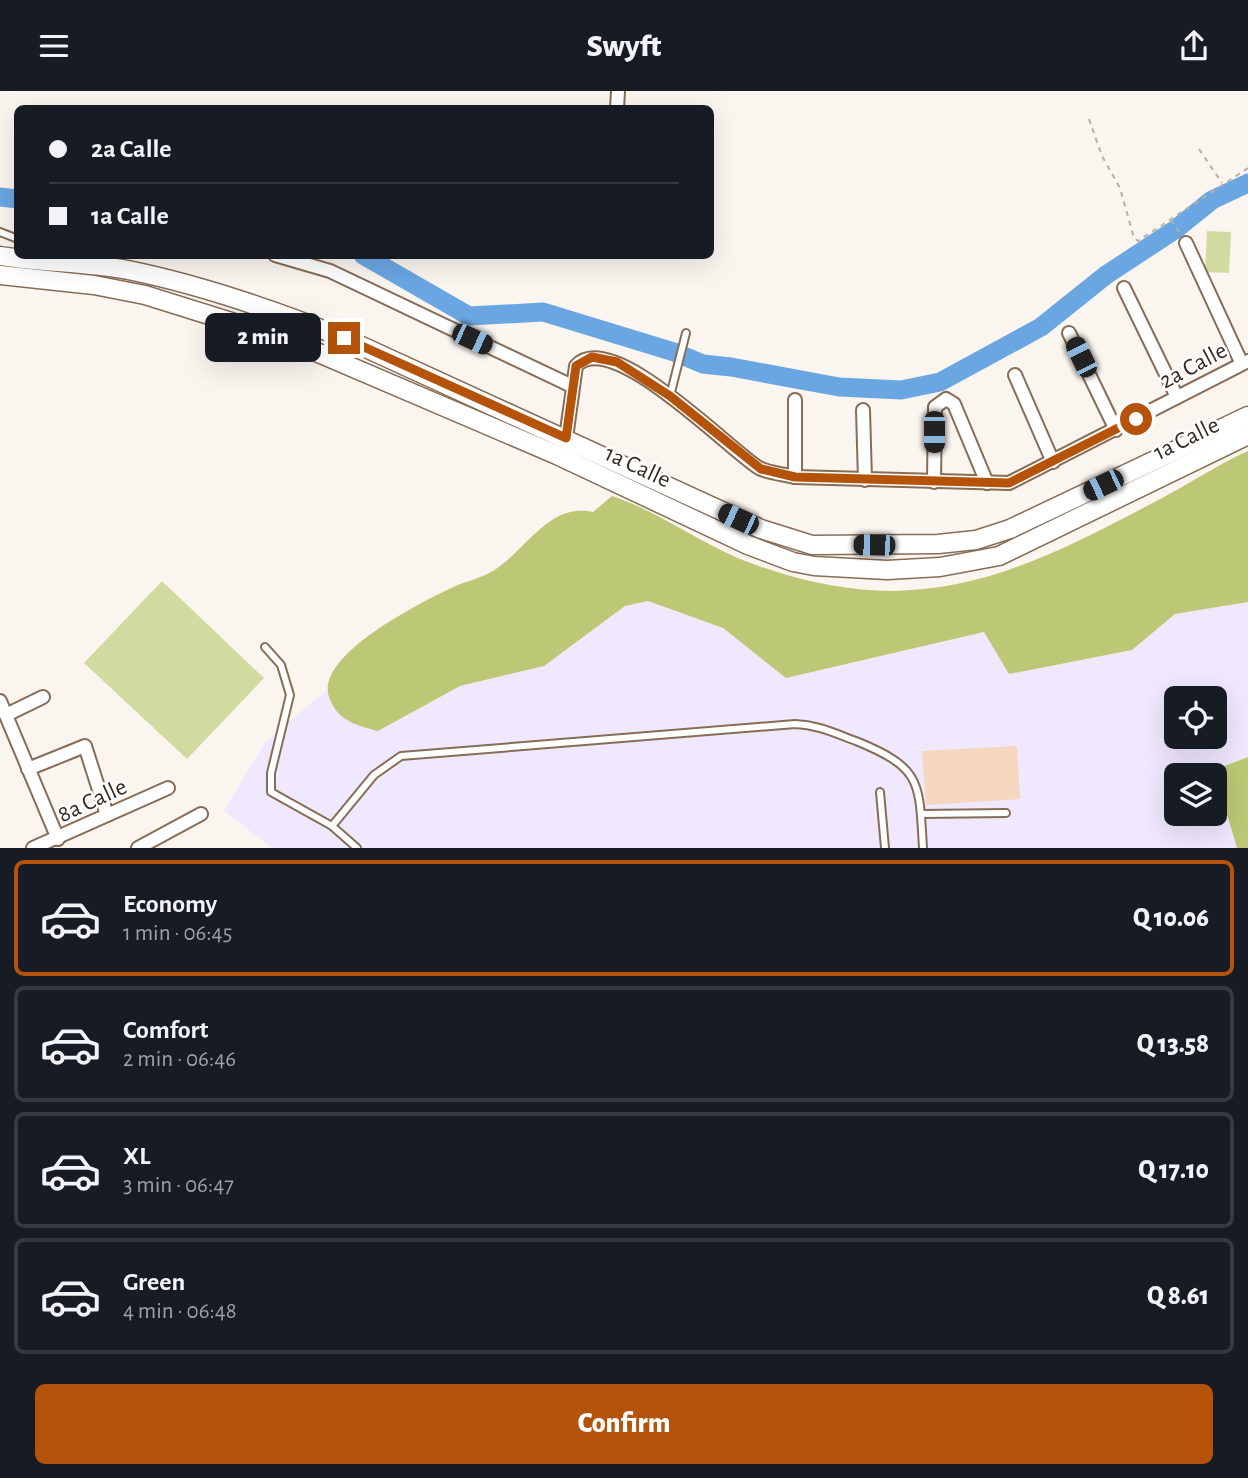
<!DOCTYPE html>
<meta charset="utf-8">
<style>
body{margin:0;font-family:"Alegreya Sans",sans-serif;background:#242831;color:#f1f3f6;height:100vh;display:flex;flex-direction:column;font-size:26px;white-space:nowrap}
*{box-sizing:border-box;margin:0}
p{font-size:23px;color:#9ea1a6}
.icon{flex:none;width:38px;height:38px;fill:none;stroke:currentColor;stroke-width:2;stroke-linecap:round;stroke-linejoin:round}
.map{position:relative;height:757px;overflow:hidden}
.panel{display:flex;flex-direction:column;background:#171b24;flex:1}
.panel>*{flex:none}
.top-card{position:absolute;left:14px;top:14px;width:700px;height:154px;border-radius:10px;box-shadow:0 7px 28px #0002;display:grid;align-content:center;height:154px;padding:0 35px;background:#171b24}
.fabs{position:absolute;left:1164px;top:595px;display:grid;gap:14px}
.fabs a{display:grid;place-items:center;width:63px;height:63px;border-radius:10px;background:#171b24;box-shadow:0 7px 28px #0002;font-size:35px}
.end{position:absolute;width:32px;height:32px;margin:-16px;border:9px solid #b45309;background:#fff;box-shadow:0 0 0 4px #fff}
.from{border-radius:50%}
.bubble{position:absolute;height:49px;border-radius:10px;background:#171b24;box-shadow:0 7px 28px #0002;font-size:23px;font-weight:800;line-height:49px;text-align:center}
.car{position:absolute;width:21px;height:42px;margin:-21px -10px;border-radius:9px;box-shadow:0 0 5px 2px #0007;background:linear-gradient(#222 24%,#8ab4d8 0 40%,#222 0 76%,#8ab4d8 0 86%,#222 0)}
.top-card b{display:flex;align-items:center;gap:24px;height:66px;font-size:26px}
.top-card b+b{border-top:2px solid #363941}
.top-card i{width:18px;height:18px;background:#f1f3f6}
ul{padding:12px 0 0;list-style:none}
li{display:flex;align-items:center;gap:21px;height:116px;margin:0 14px 10px;padding:0 21px;border:4px solid #363941;border-radius:10px}
li div{flex:1}
li b{display:block;font-size:26px}
li em{font-style:normal;font-weight:800}
li.current{border-color:#b45309}
li>.icon{width:63px;height:63px;stroke-width:1.5}
.primary-button{display:flex;gap:14px;margin-top:auto;padding:14px 35px}
.primary-button a{flex:1;height:80px;border-radius:10px;background:#b45309;color:#fff;font-size:28px;font-weight:800;line-height:80px;text-align:center}
header{display:flex;justify-content:space-between;align-items:center;height:91px;padding:0 35px;background:#171b24;font-size:32px;font-weight:800}
.map>svg:first-child{display:block}
.industrial{fill:#efe8fe;fill-rule:evenodd}
.green{fill:#d1dba0}
.forest{fill:#bcc875}
.lines{fill:none;stroke-linecap:round;stroke-linejoin:round}
.river{stroke:#6aa6e2;stroke-width:19}
.building{fill:#f4d7bd}
.lane-casing{stroke:#876d56;stroke-width:10}
.street-casing{stroke:#876d56;stroke-width:16}
.secondary-casing{stroke:#876d56;stroke-width:21}
.path{stroke:#b7afa8;stroke-width:2;stroke-dasharray:5 5;stroke-linecap:butt}
.lane{stroke:#fff;stroke-width:6}
.street{stroke:#fff;stroke-width:12}
.secondary{stroke:#fff;stroke-width:18}
.route{stroke:#b45309;stroke-width:9}
.labels{text-anchor:middle;stroke-width:5;stroke-linejoin:round;paint-order:stroke}
.street-label{font-size:24px;fill:#34291f;stroke:#fff}
</style>
<header><svg class="icon" aria-label="menu" viewBox="0 0 24 24"><path d="M4 6h16M4 12h16M4 18h16"/></svg>Swyft<svg class="icon" aria-label="share" viewBox="0 0 24 24"><path d="M12 15V3M7 8l5-5 5 5M5 13v7h14v-7"/></svg></header>
<div class="map">
<svg width="1248" height="757" viewBox="0 0 1248 757">
<rect width="100%" height="100%" fill="#fbf5f0"/>
<path class="industrial" d="M648 510 723 537 787 587 984 541 1010 583 1132 559 1175 523 1248 511V666L1214 679 1237 757H272L224 720 265 651 327 599 333 617 378 640 460 595 544 575 625 515ZM1176 607H1214V646H1176ZM1176 684H1214V723H1176Z"/>
<g class="green">
<polygon points="1207,140 1231,141 1229,182 1205,181"/>
<polygon points="162,490 264,587 187,668 84,572"/>
</g>
<g class="forest">
<path d="M1248 360V511L1175 523 1132 559 1009 583 984 541 786 587 723 537 648 510 625 515 544 575 460 595 378 640C356 634 337 630 329 606 315 565 418 513 449 498 463 491 479 488 493 480 526 460 548 411 593 421L612 405C663 422 706 457 756 474 920 533 1019 483 1164 406 1192 391 1219 373 1248 360Z"/>
<polygon points="1248,666 1248,757 1237,757 1214,679"/>
</g>
<g class="lines">
<g class="river">
<polyline points="0,106 18,108"/>
<polyline points="363,164 469,225 543,221 674,261 703,273 731,276 839,296 901,299 940,291 1041,236 1106,184 1176,138 1212,109 1248,92"/>
</g>
</g>
<polygon class="building" points="1017,655 1020,708 926,714 922,660"/>
<g class="lines">
<g class="lane-casing">
<g id="lane">
<polyline points="0,141 18,148"/>
<polyline points="670,305 686,242"/>
<polyline points="265,556 281,574 290,604 271,682 271,701 332,735 357,757"/>
<polyline points="880,701 885,757"/>
<polyline points="921,723 1006,722"/>
<path d="M332 735 374 684 401 665 795 633C818 634 834 642 856 650 922 677 919 690 923 757"/>
</g>
</g>
<g class="street-casing">
<g id="street">
<polyline points="617,18 618,0"/>
<polyline points="1186,152 1241,271"/>
<polyline points="275,164 330,180 572,295"/>
<polyline points="1124,197 1177,306"/>
<polyline points="1069,242 1116,339"/>
<polyline points="1015,284 1053,371"/>
<polyline points="863,319 865,389"/>
<path d="M566 347 576 275C611 236 727 357 759 377 768 382 784 383 795 386L1009 392 1248 270"/>
<polyline points="795,386 795,309"/>
<polyline points="934,391 935,316 946,308 954,313 987,392"/>
<polyline points="0,610 58,748"/>
<polyline points="6,624 43,606"/>
<polyline points="28,678 85,655 107,724"/>
<polyline points="33,757 168,697"/>
<polyline points="138,757 201,723"/>
</g>
</g>
<g class="secondary-casing">
<g id="secondary">
<path d="M0 165C43 172 86 171 128 179 202 194 274 219 344 247L761 438 812 454 938 453 976 449 1010 438 1248 325"/>
<polyline points="0,184 94,194 145,204 286,248 557,364 748,454 793,471 814,475 887,479 940,476 999,465 1248,344"/>
</g>
</g>
<g class="path">
<polyline points="1089,28 1102,65 1120,97 1134,147 1138,150 1248,77"/>
<polyline points="1199,58 1222,92"/>
<polyline points="1171,129 1179,141"/>
</g>
<use href="#lane" class="lane"/>
<use href="#street" class="street"/>
<use href="#secondary" class="secondary"/>
</g>
<g class="lines">
<polyline class="route" points="344,247 566,347 576,275 592,266 617,271 670,305 761,378 795,386 1009,392 1136,328"/>
</g>
<g class="labels">
<g class="street-label">
<text transform="translate(1193 274) rotate(-28)" y="8">2a Calle</text>
<text transform="translate(1186 347) rotate(-26)" y="8">1a Calle</text>
<text transform="translate(638 375) rotate(25)" y="8">1a Calle</text>
<text transform="translate(92 709) rotate(-25)" y="8">8a Calle</text>
</g>
</g>
</svg>
<div class="fabs">
<a><svg class="icon" aria-label="locate" viewBox="0 0 24 24"><circle cx="12" cy="12" r="6"/><path d="M12 2v4M12 18v4M2 12h4M18 12h4"/></svg></a>
<a><svg class="icon" aria-label="layers" viewBox="0 0 24 24"><path d="M12 4l9 5-9 5-9-5zM3 14l9 5 9-5"/></svg></a>
</div>
<i class="end from" style="left:1136px;top:328px"></i>
<i class="end" style="left:344px;top:247px"></i>
<div class="bubble" style="left:205px;top:222px;width:116px">2 min</div>
<i class="car" style="left:472px;top:248px;rotate:115deg"></i>
<i class="car" style="left:1081px;top:266px;rotate:334deg"></i>
<i class="car" style="left:934px;top:341px;rotate:180deg"></i>
<i class="car" style="left:1103px;top:394px;rotate:244deg"></i>
<i class="car" style="left:738px;top:428px;rotate:295deg"></i>
<i class="car" style="left:874px;top:454px;rotate:271deg"></i>
<div class="top-card">
<b><i class="from"></i>2a Calle</b>
<b><i></i>1a Calle</b>
</div>
</div>
<section class="panel">
<ul>
<li class="current"><svg class="icon" aria-label="car" viewBox="0 0 24 24"><path d="M5 17H2v-5l4-1 3-4h7l3 4 3 1v5h-3M9 17h6M6 11h13"/><circle cx="7" cy="17" r="2"/><circle cx="17" cy="17" r="2"/></svg><div><b>Economy</b><p>1 min · 06:45</p></div><em>Q 10.06</em></li>
<li><svg class="icon" aria-label="car" viewBox="0 0 24 24"><path d="M5 17H2v-5l4-1 3-4h7l3 4 3 1v5h-3M9 17h6M6 11h13"/><circle cx="7" cy="17" r="2"/><circle cx="17" cy="17" r="2"/></svg><div><b>Comfort</b><p>2 min · 06:46</p></div><em>Q 13.58</em></li>
<li><svg class="icon" aria-label="car" viewBox="0 0 24 24"><path d="M5 17H2v-5l4-1 3-4h7l3 4 3 1v5h-3M9 17h6M6 11h13"/><circle cx="7" cy="17" r="2"/><circle cx="17" cy="17" r="2"/></svg><div><b>XL</b><p>3 min · 06:47</p></div><em>Q 17.10</em></li>
<li><svg class="icon" aria-label="car" viewBox="0 0 24 24"><path d="M5 17H2v-5l4-1 3-4h7l3 4 3 1v5h-3M9 17h6M6 11h13"/><circle cx="7" cy="17" r="2"/><circle cx="17" cy="17" r="2"/></svg><div><b>Green</b><p>4 min · 06:48</p></div><em>Q 8.61</em></li>
</ul>
<div class="primary-button"><a>Confirm</a></div>
</section>
